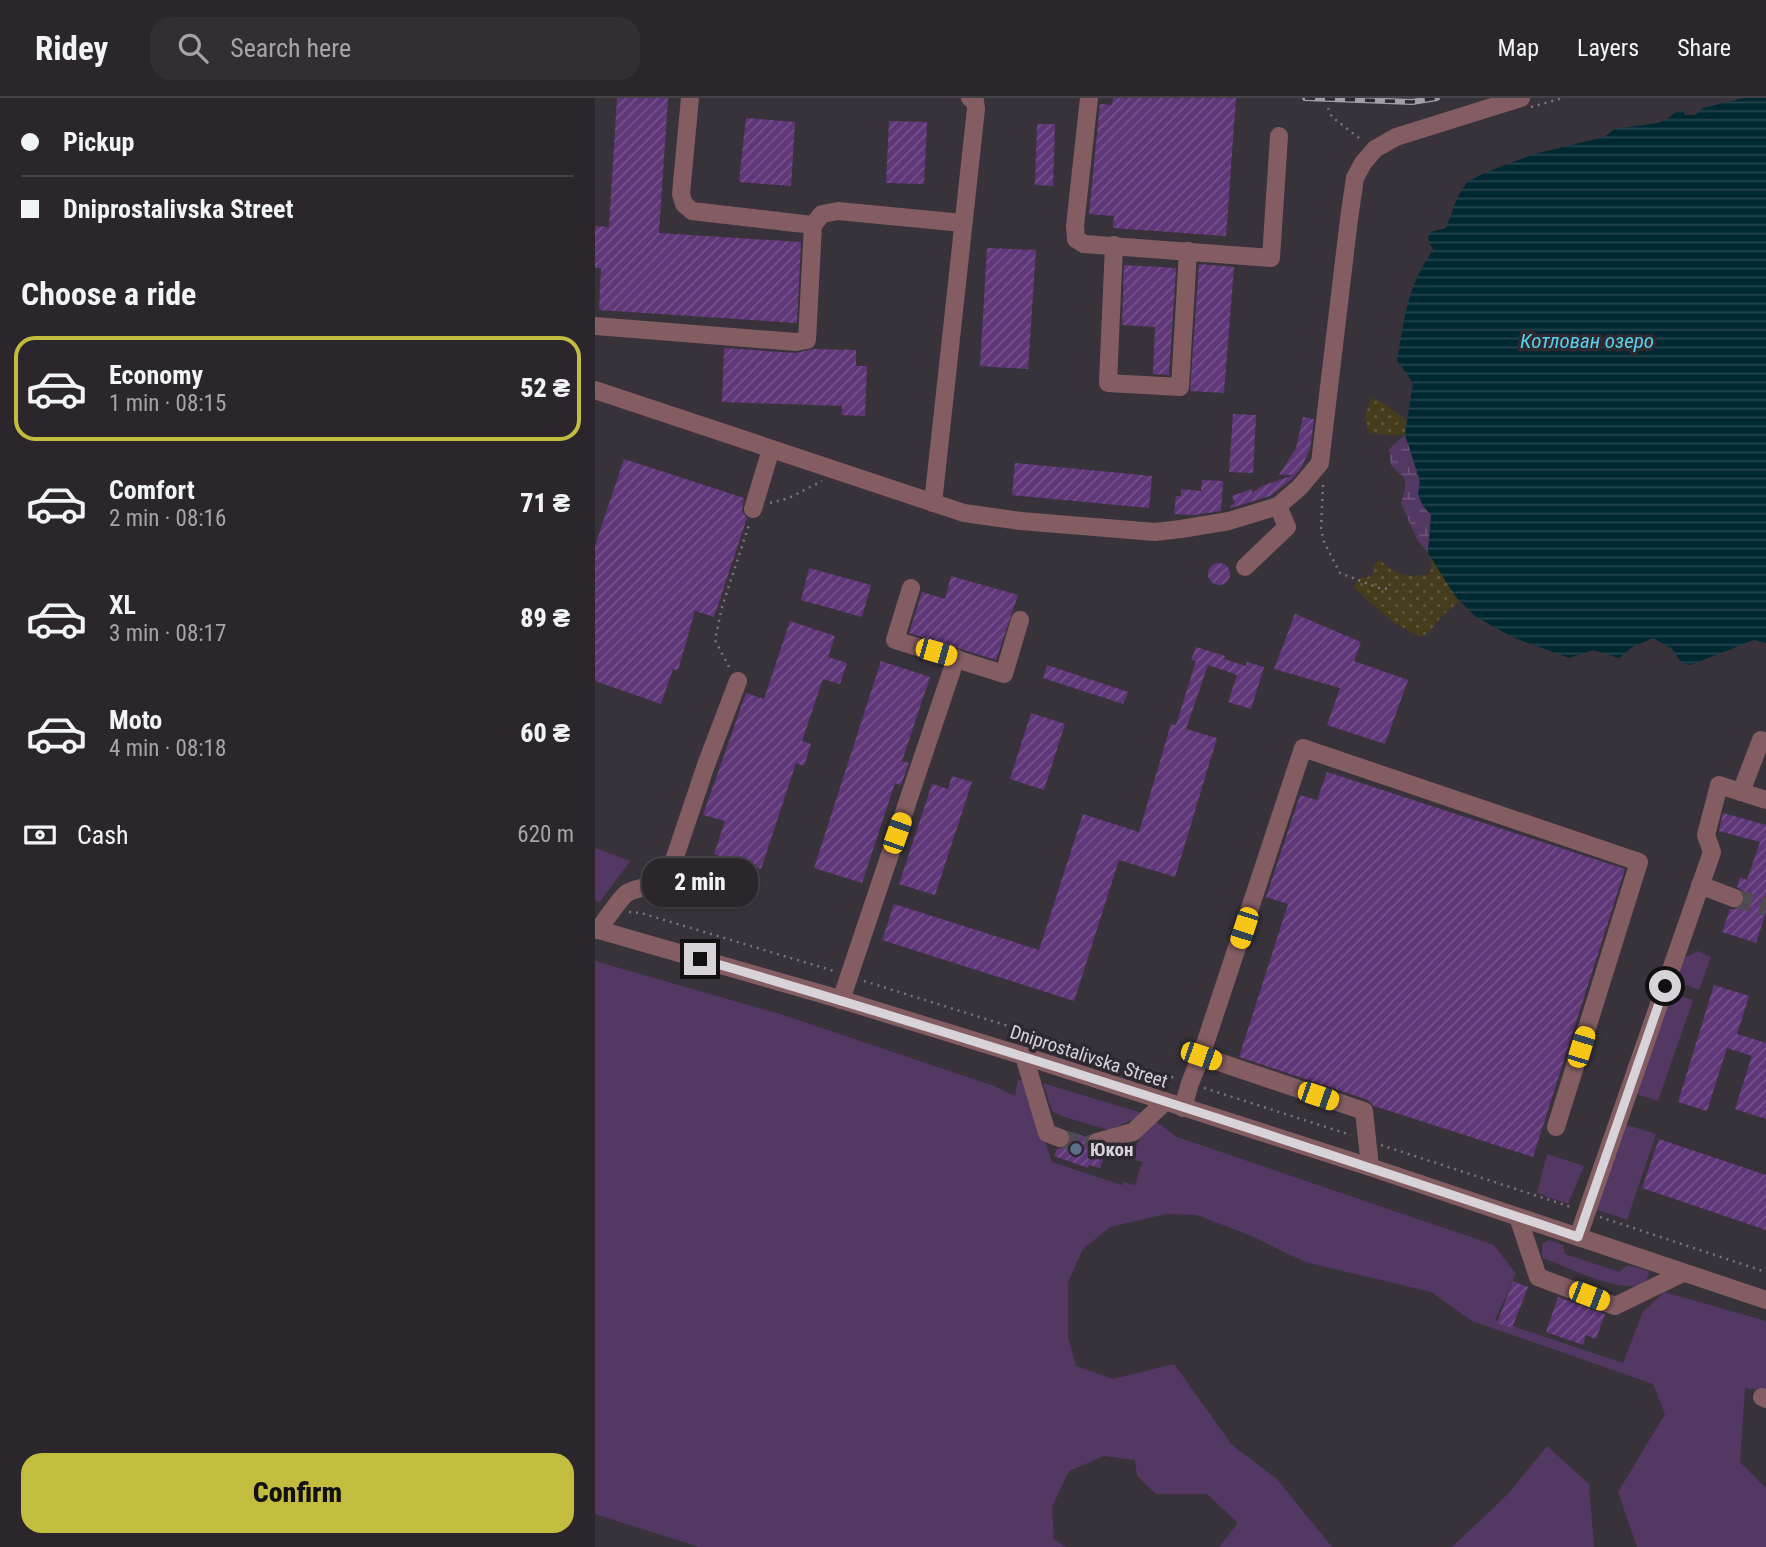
<!DOCTYPE html>
<meta charset="utf-8">
<style>
body{margin:0;font-family:"Roboto Condensed",sans-serif;background:#322e34;color:#f1f3f6;height:100vh;display:flex;flex-direction:column;font-size:26px;white-space:nowrap}
*{box-sizing:border-box;margin:0}
p{font-size:23px;color:#a5a5a9}
.icon{flex:none;width:38px;height:38px;fill:none;stroke:currentColor;stroke-width:2;stroke-linecap:round;stroke-linejoin:round}
.map{position:relative;flex:1;overflow:hidden}
.details{display:flex;flex-direction:column;background:#2a262c;width:595px}
.details>*{flex:none}
.guide{display:grid;align-content:center;height:154px;padding:0 21px;background:#2a262c}
.end{position:absolute;width:32px;height:32px;margin:-16px;border:9px solid #d7d3d9;background:#111;box-shadow:0 0 0 4px #111}
.from{border-radius:50%}
.bubble{position:absolute;height:49px;border-radius:21px;background:#2a262c;box-shadow:0 2px 5px #0004,0 0 0 2px #464348;font-size:23px;font-weight:800;line-height:49px;text-align:center}
.car{position:absolute;width:21px;height:42px;margin:-21px -10px;border-radius:9px;box-shadow:0 0 5px 2px #0007;background:linear-gradient(#f5c518 24%,#345 0 40%,#f5c518 0 76%,#345 0 86%,#f5c518 0)}
.guide b{display:flex;align-items:center;gap:24px;height:66px;font-size:26px}
.guide b+b{border-top:2px solid #464348}
.guide i{width:18px;height:18px;background:#f1f3f6}
ul{padding:0;list-style:none}
li{display:flex;align-items:center;gap:21px;height:105px;margin:0 14px 10px;padding:0 7px;border:4px solid transparent;border-radius:21px}
li div{flex:1}
li b{display:block;font-size:26px}
li em{font-style:normal;font-weight:800}
li.current{border-color:#c3bd3f}
li>.icon{width:63px;height:63px;stroke-width:1.5}
h2{padding:0 21px;font-size:32px;line-height:84px}
.pay{display:flex;align-items:center;gap:18px;height:77px;padding:0 21px;font-size:26px}
.pay p{margin-inline-start:auto}
.action{display:flex;gap:14px;margin-top:auto;padding:14px 21px}
.action a{flex:1;height:80px;border-radius:21px;background:#c3bd3f;color:#111;font-size:28px;font-weight:800;line-height:80px;text-align:center}
header{display:flex;align-items:center;gap:42px;box-sizing:border-box;height:98px;padding:0 35px;background:#2a262c;border-bottom:2px solid #464348}
header strong{font-size:33px}
nav{display:flex;gap:38px;margin-inline-start:auto;font-size:24px}
.search{width:490px;height:63px;background:#322e34;display:flex;align-items:center;gap:18px;box-sizing:border-box;padding:0 24px;border-radius:21px;color:#a5a5a9;font-size:26px}
main{display:flex;flex:1;min-height:0}
.map>svg:first-child{display:block}
.green{fill:#523863}
.wetland{fill:url(#wetland-marsh)}
.sand{fill:url(#sand-dots)}
.water{fill:url(#water-rules)}
.building{fill:url(#building-hatch)}
.lines{fill:none;stroke-linecap:round;stroke-linejoin:round}
.minor-tunnel{stroke:#504b53;stroke-width:18;stroke-dasharray:18 9;stroke-linecap:butt}
.path{stroke:#7a757d;stroke-width:2.5;stroke-dasharray:2 5;stroke-linecap:butt}
.minor{stroke:#845d63;stroke-width:18}
.rail-casing{stroke:#a39fa6;stroke-width:6}
.rail{stroke:#2e2931;stroke-width:3.5;stroke-dasharray:10;stroke-linecap:butt}
.route{stroke:#d7d3d9;stroke-width:9}
.service-dot{fill:#5c6f8a;stroke:#2e2931;stroke-width:2.5}
.labels{text-anchor:middle;stroke-width:7;stroke-linejoin:round;paint-order:stroke}
.street-label{font-size:19px;fill:#d7d3d9;stroke:#2e2931}
.poi-label{font-size:19px;font-weight:bold;fill:#d7d3d9;stroke:#2e2931;text-anchor:start}
.water-label{font-size:21px;font-style:italic;fill:#55d2ed;stroke:#2e2931}
</style>
<header>
<strong>Ridey</strong>
<div class="search"><svg class="icon" aria-label="search" viewBox="0 0 24 24"><circle cx="10" cy="10" r="6"/><path d="M15 15l6 6"/></svg>Search here</div>
<nav><a>Map</a><a>Layers</a><a>Share</a></nav>
</header>
<main>
<section class="details">
<div class="guide">
<b><i class="from"></i>Pickup</b>
<b><i></i>Dniprostalivska Street</b>
</div>
<h2>Choose a ride</h2>
<ul>
<li class="current"><svg class="icon" aria-label="car" viewBox="0 0 24 24"><path d="M5 17H2v-5l4-1 3-4h7l3 4 3 1v5h-3M9 17h6M6 11h13"/><circle cx="7" cy="17" r="2"/><circle cx="17" cy="17" r="2"/></svg><div><b>Economy</b><p>1 min · 08:15</p></div><em>52 ₴</em></li>
<li><svg class="icon" aria-label="car" viewBox="0 0 24 24"><path d="M5 17H2v-5l4-1 3-4h7l3 4 3 1v5h-3M9 17h6M6 11h13"/><circle cx="7" cy="17" r="2"/><circle cx="17" cy="17" r="2"/></svg><div><b>Comfort</b><p>2 min · 08:16</p></div><em>71 ₴</em></li>
<li><svg class="icon" aria-label="car" viewBox="0 0 24 24"><path d="M5 17H2v-5l4-1 3-4h7l3 4 3 1v5h-3M9 17h6M6 11h13"/><circle cx="7" cy="17" r="2"/><circle cx="17" cy="17" r="2"/></svg><div><b>XL</b><p>3 min · 08:17</p></div><em>89 ₴</em></li>
<li><svg class="icon" aria-label="car" viewBox="0 0 24 24"><path d="M5 17H2v-5l4-1 3-4h7l3 4 3 1v5h-3M9 17h6M6 11h13"/><circle cx="7" cy="17" r="2"/><circle cx="17" cy="17" r="2"/></svg><div><b>Moto</b><p>4 min · 08:18</p></div><em>60 ₴</em></li>
</ul>
<div class="pay"><svg class="icon" aria-label="cash" viewBox="0 0 24 24"><path d="M3 7h18v10H3z"/><circle cx="12" cy="12" r="2"/></svg>Cash<p>620 m</p></div>
<div class="action"><a>Confirm</a></div>
</section>
<div class="map">
<svg width="1171" height="1449" viewBox="0 0 1171 1449">
<defs>
<pattern id="wetland-marsh" width="20" height="14" patternUnits="userSpaceOnUse" patternTransform="scale(1.75)"><rect width="20" height="14" fill="#523863"/><path d="M1 5h8M5 5V1M11 12h8M15 12V8" fill="none" stroke="#6a5479"/></pattern>
<pattern id="sand-dots" width="8" height="8" patternUnits="userSpaceOnUse" patternTransform="scale(1.75)"><rect width="8" height="8" fill="#453c1c"/><path d="M2 2h.1M6 6h.1" fill="none" stroke="#5f573c" stroke-width="1.8" stroke-linecap="round"/></pattern>
<pattern id="water-rules" width="6" height="5" patternUnits="userSpaceOnUse" patternTransform="scale(1.75)"><rect width="6" height="5" fill="#002831"/><path d="M0 2.5h6" fill="none" stroke="#24464e"/></pattern>
<pattern id="building-hatch" width="6" height="6" patternUnits="userSpaceOnUse" patternTransform="scale(1.75)"><rect width="6" height="6" fill="#5f3678"/><path d="M-1 1l2-2M0 6l6-6M5 7l2-2" fill="none" stroke="#75528b"/></pattern>
</defs>
<rect width="100%" height="100%" fill="#38333b"/>
<g class="green">
<polygon points="0,750 35,763 5,804 0,802"/>
<polygon points="1103,853 1116,859 1104,892 1075,881 1082,863"/>
<polygon points="0,863 185,916 399,988 420,998 423,982 430,982 457,1064 527,1087 529,1084 540,1087 547,1064 536,1061 547,1035 560,1023 582,1039 899,1147 921,1176 900,1222 1028,1265 1048,1214 1069,1194 1171,1223 1171,1293 1150,1290 1145,1364 1171,1390 1171,1449 1042,1449 1023,1394 1070,1316 1058,1286 877,1223 836,1194 710,1164 654,1137 602,1117 571,1116 515,1129 488,1151 473,1184 473,1239 481,1268 518,1281 579,1266 637,1347 682,1381 737,1449 624,1449 643,1425 612,1396 561,1396 542,1378 540,1362 509,1358 474,1373 457,1409 459,1441 471,1449 104,1449 0,1416"/>
<polygon points="1074,894 1098,902 1063,1003 1038,995"/>
<polygon points="448,985 550,1016 514,1032 466,1018 457,1013"/>
<polygon points="1029,1026 1061,1036 1032,1122 1000,1111"/>
<polygon points="952,1056 989,1068 973,1106 942,1095"/>
<path d="M954 1142 968 1147 970 1156 1024 1174 1033 1167 1054 1173C1054 1210 972 1169 953 1162L947 1160V1146Z"/>
<polygon points="952,1348 994,1386 999,1449 857,1449 914,1395"/>
</g>
<path class="wetland" d="M810 337C815 351 821 366 824 381 827 398 821 402 836 417L833 455 822 441 806 405 810 391V381L796 367 794 351Z"/>
<g class="sand">
<polygon points="776,300 787,304 811,322 810,337 789,337 773,334 770,319"/>
<path d="M784 461C803 480 809 479 835 476L837 461 864 503 847 518 834 534 826 539 799 525 758 489 765 480 777 478 779 468Z"/>
</g>
<path class="water" d="M1149 0H1171V545L1159 542 1096 567 1087 565 1077 551 1058 540 1038 549 1024 560 998 552 974 560 917 539 880 518 860 498 833 455 836 417 828 408 823 397 825 383 810 337 818 285 802 262C810 218 812 189 838 152L833 141 835 134 851 130 862 100 872 84 887 76 939 56 1009 39 1020 31 1062 25 1071 22 1082 13 1088 12 1090 17H1100L1108 10Z"/>
<g class="building">
<polygon points="22,0 73,0 64,135 206,144 202,225 4,212 6,170 0,170 0,128 14,129"/>
<polygon points="518,0 641,0 631,138 518,130 519,118 494,116 505,6 517,7"/>
<polygon points="151,20 200,24 196,88 144,84"/>
<polygon points="294,23 332,24 329,86 291,85"/>
<polygon points="442,26 460,26 458,88 440,87"/>
<polygon points="392,150 441,152 433,271 385,268"/>
<polygon points="604,166 639,169 629,295 595,293"/>
<polygon points="529,167 581,170 574,277 558,276 560,229 527,227"/>
<polygon points="129,250 200,255 219,251 261,252 261,268 272,268 270,318 247,317 247,308 127,304"/>
<polygon points="638,316 661,317 658,375 634,374"/>
<polygon points="708,319 719,321 715,351 706,370 697,381 675,398 636,410 635,408 640,405 637,398 657,391 657,395 667,388 699,377 684,377 701,350"/>
<polygon points="29,361 149,400 147,413 152,420 119,519 100,513 83,572 78,571 66,606 0,583 0,448"/>
<polygon points="420,365 557,378 554,410 417,397"/>
<polygon points="607,382 628,383 626,413 599,417 579,416 581,398 586,398 586,391 606,393"/>
<circle cx="624" cy="476" r="11"/>
<polygon points="214,470 276,487 267,519 206,502"/>
<polygon points="356,478 423,497 401,562 314,535 327,494 350,501"/>
<polygon points="700,516 766,544 759,563 813,582 790,646 732,627 745,590 679,571"/>
<polygon points="195,523 240,538 233,559 252,565 245,586 228,581 207,643 216,646 209,668 201,665 166,771 119,756 130,723 108,717 151,595 169,601"/>
<polygon points="601,549 630,558 629,561 651,568 652,564 669,569 656,611 633,604 642,577 613,567 591,631 622,640 580,779 524,762 479,903 287,842 299,806 444,852 488,716 544,734 576,626 581,627 601,563 596,562"/>
<polygon points="286,563 335,579 307,663 314,665 306,687 300,685 267,785 219,770"/>
<polygon points="452,567 533,594 528,606 448,580"/>
<polygon points="436,615 470,626 449,692 415,681"/>
<polygon points="732,674 1030,771 938,1059 779,1008 773,1002 644,959 693,806 671,799 705,697 722,702"/>
<polygon points="357,678 377,684 340,797 304,786 337,686 353,691"/>
<polygon points="1128,715 1171,727 1171,814 1161,845 1127,834 1135,811 1141,811 1149,805 1148,793 1142,789 1145,779 1152,782 1165,744 1124,733"/>
<polygon points="1119,887 1154,898 1142,936 1171,945 1171,1021 1140,1011 1157,958 1132,950 1112,1013 1083,1004"/>
<polygon points="473,1033 492,1039 491,1048 499,1055 511,1053 505,1070 494,1067 493,1070 459,1058 462,1051 472,1049 475,1045 476,1039"/>
<polygon points="1064,1041 1171,1077 1171,1132 1047,1090"/>
<polygon points="918,1183 933,1189 917,1230 902,1225"/>
<polygon points="963,1199 1010,1216 1001,1241 991,1237 988,1247 951,1234"/>
</g>
<g class="lines">
<g class="minor-tunnel">
<polyline points="1139,800 1171,809"/>
<polyline points="465,1040 490,1048 502,1044"/>
</g>
<g class="path">
<polyline points="936,9 968,0"/>
<polyline points="733,10 737,19 768,43"/>
<polyline points="728,387 726,432 729,444 745,475 784,490 797,491"/>
<polyline points="175,405 194,400 227,383"/>
<polyline points="134,569 120,542 127,509 155,424"/>
<polyline points="34,814 46,815 239,873"/>
<polyline points="269,883 580,980"/>
<polyline points="609,990 756,1037"/>
<polyline points="786,1047 979,1110"/>
<polyline points="1005,1119 1171,1174"/>
</g>
<g class="minor">
<polyline points="95,0 86,96 89,106 97,113 218,127"/>
<polyline points="494,0 480,128 481,141 489,146 676,160 684,38"/>
<polyline points="519,147 513,285 585,289 593,153"/>
<polyline points="0,228 201,244 212,242 218,127 227,116 243,113 368,125"/>
<polyline points="0,292 369,415 426,423 560,434 586,431 634,423 683,408 705,389 725,365 754,121 760,80 768,65 780,51 801,39 926,0"/>
<polyline points="338,405 381,11 380,3 375,0"/>
<polyline points="158,411 176,351"/>
<polyline points="650,469 692,429 683,408"/>
<polyline points="316,490 300,542 409,576 425,522"/>
<polyline points="1146,694 1166,642 1171,644"/>
<polyline points="1105,787 1139,800"/>
<polyline points="0,831 234,898 429,958 775,1069 1171,1202"/>
<path d="M3 832C10 823 25 800 32 795 40 790 52 789 61 787L78 765 111 667 143 583"/>
<polyline points="246,902 361,560"/>
<polyline points="429,958 452,1035 465,1040"/>
<polyline points="606,958 708,650 1044,764 961,1029"/>
<polyline points="588,1010 595,985 606,958 769,1013 775,1069"/>
<polyline points="502,1044 538,1034 570,1004"/>
<polyline points="923,1119 943,1179 1020,1208 1088,1175"/>
<polyline points="983,1139 1117,754 1111,737 1124,687 1171,702"/>
<polyline points="1167,1299 1171,1301"/>
</g>
<g class="rail-casing">
<polyline id="rail" points="710,0 817,4 842,0"/>
</g>
<use href="#rail" class="rail"/>
</g>
<g class="lines">
<path class="route" d="M105 861C400 947 692 1041 983 1139L1070 888"/>
</g>
<circle class="service-dot" cx="481" cy="1051" r="7"/>
<g class="labels">
<g class="street-label">
<text transform="translate(494 958) rotate(18)" y="7">Dniprostalivska Street</text>
</g>
<g class="poi-label">
<text x="495" y="1058">Юкон</text>
</g>
<g class="water-label">
<text x="992" y="250">Котлован озеро</text>
</g>
</g>
</svg>
<i class="end from" style="left:1070px;top:888px"></i>
<i class="end" style="left:105px;top:861px"></i>
<div class="bubble" style="left:47px;top:760px;width:116px">2 min</div>
<i class="car" style="left:341px;top:554px;rotate:106deg"></i>
<i class="car" style="left:302px;top:735px;rotate:19deg"></i>
<i class="car" style="left:649px;top:830px;rotate:198deg"></i>
<i class="car" style="left:986px;top:949px;rotate:17deg"></i>
<i class="car" style="left:606px;top:958px;rotate:109deg"></i>
<i class="car" style="left:723px;top:998px;rotate:109deg"></i>
<i class="car" style="left:994px;top:1198px;rotate:111deg"></i>
</div>
</main>
